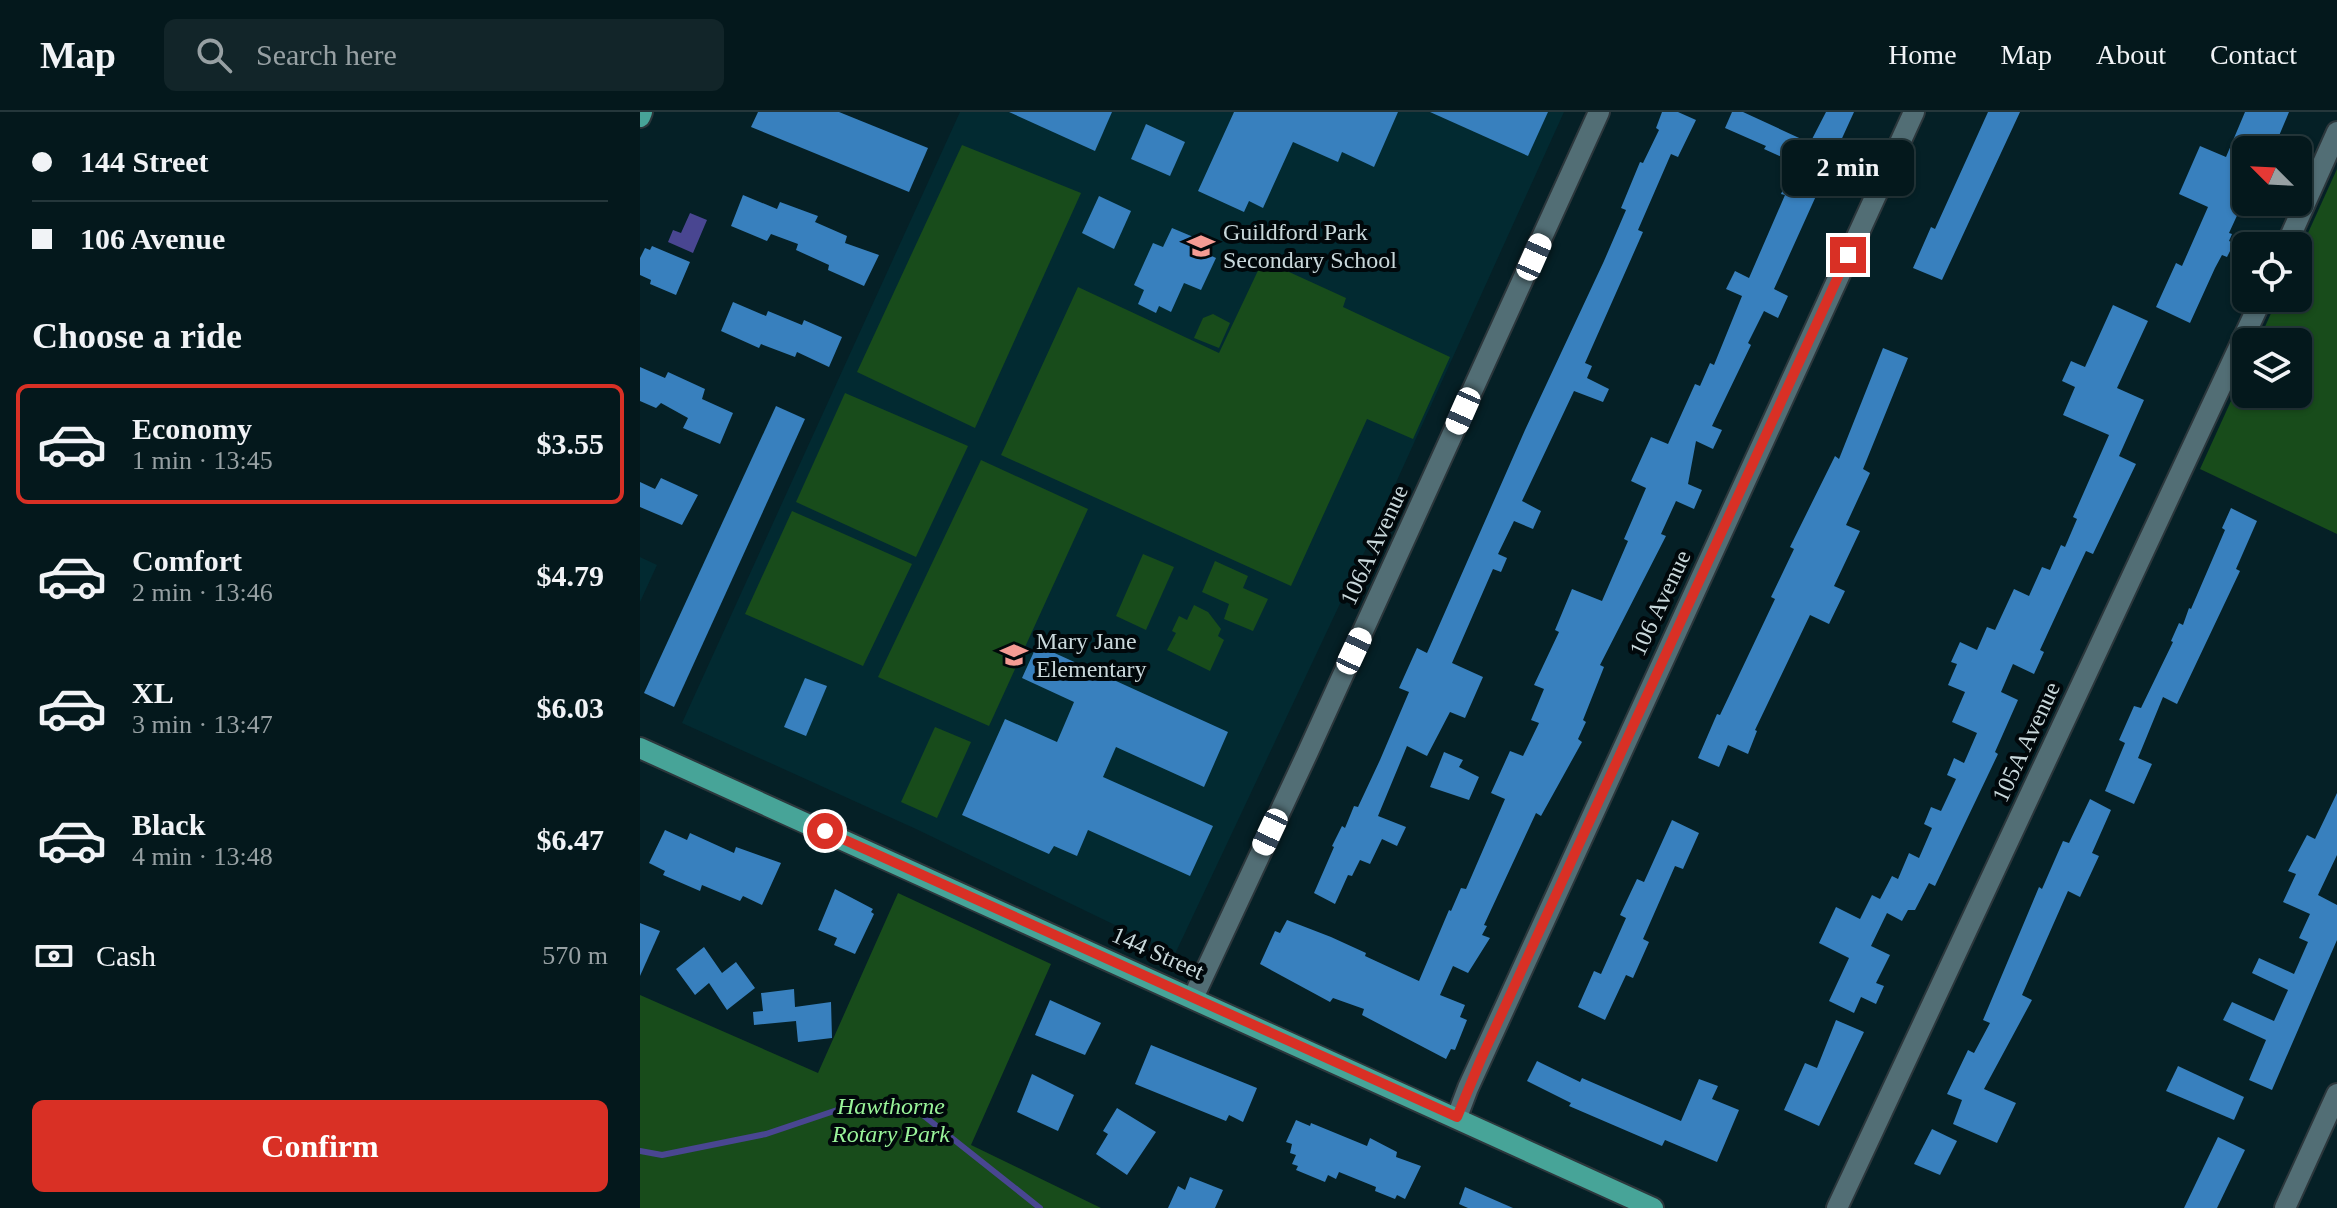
<!DOCTYPE html>
<meta charset="utf-8">
<style>
body{margin:0;font-family:"Times New Roman",serif;background:#122529;color:#f1f3f6;height:100vh;display:flex;flex-direction:column;font-size:30px;white-space:nowrap}
*{box-sizing:border-box;margin:0}
p{font-size:26px;color:#97a0a3}
.icon{flex:none;width:44px;height:44px;fill:none;stroke:currentColor;stroke-width:2;stroke-linecap:round;stroke-linejoin:round}
.map{position:relative;flex:1;overflow:hidden}
.drawer{display:flex;flex-direction:column;background:#04181c;width:640px}
.drawer>*{flex:none}
.guide{display:grid;align-content:center;height:176px;padding:0 32px;background:#04181c}
.needle{width:52px;rotate:294deg}
.buttons{position:absolute;left:1592px;top:24px;display:grid;gap:16px}
.buttons a{display:grid;place-items:center;width:80px;height:80px;border-radius:12px;background:#04181c;box-shadow:0 2px 6px #0004,0 0 0 2px #25373b;font-size:40px}
.end{position:absolute;width:36px;height:36px;margin:-18px;border:10px solid #d93025;background:#fff;box-shadow:0 0 0 4px #fff}
.from{border-radius:50%}
.bubble{position:absolute;height:56px;border-radius:12px;background:#04181c;box-shadow:0 2px 6px #0004,0 0 0 2px #25373b;font-size:26px;font-weight:700;line-height:56px;text-align:center}
.car{position:absolute;width:24px;height:48px;margin:-24px -12px;border-radius:10px;box-shadow:0 0 6px 2px #0007;background:linear-gradient(#fff 24%,#345 0 40%,#fff 0 76%,#345 0 86%,#fff 0)}
.guide b{display:flex;align-items:center;gap:28px;height:76px;font-size:30px}
.guide b+b{border-top:2px solid #25373b}
.guide i{width:20px;height:20px;background:#f1f3f6}
ul{padding:0;list-style:none}
li{display:flex;align-items:center;gap:24px;height:120px;margin:0 16px 12px;padding:0 16px;border:4px solid transparent;border-radius:12px}
li div{flex:1}
li b{display:block;font-size:30px}
li em{font-style:normal;font-weight:700}
li.on{border-color:#d93025}
li>.icon{width:72px;height:72px;stroke-width:1.5}
h2{padding:0 32px;font-size:36px;line-height:96px}
.pay{display:flex;align-items:center;gap:20px;height:88px;padding:0 32px;font-size:30px}
.pay p{margin-inline-start:auto}
.action{display:flex;gap:16px;margin-top:auto;padding:16px 32px}
.action a{flex:1;height:92px;border-radius:12px;background:#d93025;color:#fff;font-size:32px;font-weight:700;line-height:92px;text-align:center}
header{display:flex;align-items:center;gap:48px;box-sizing:border-box;height:112px;padding:0 40px;background:#04181c;border-bottom:2px solid #25373b}
header strong{font-size:38px}
nav{display:flex;gap:44px;margin-inline-start:auto;font-size:28px}
.search{width:560px;height:72px;background:#122529;display:flex;align-items:center;gap:20px;box-sizing:border-box;padding:0 28px;border-radius:12px;color:#97a0a3;font-size:30px}
main{display:flex;flex:1;min-height:0}
.map>svg:first-child{display:block}
.built{fill:#022a31}
.green{fill:#184c1b}
.water{fill:#494691}
.lines{fill:none;stroke-linecap:round;stroke-linejoin:round}
.stream{stroke:#494691;stroke-width:6}
.building{fill:#3880be}
.minor-casing{stroke:#2c373c;stroke-width:24}
.major-casing{stroke:#2c373c;stroke-width:24}
.minor{stroke:#526e75;stroke-width:20}
.major{stroke:#47a498;stroke-width:20}
.route{stroke:#d93025;stroke-width:10}
.labels{text-anchor:middle;stroke-width:8;stroke-linejoin:round;paint-order:stroke}
.poi-label{font-size:24px;fill:#c9d8db;stroke:#01080b;text-anchor:start}
.street-label{font-size:24px;fill:#c9d8db;stroke:#01080b}
.park-label{font-size:24px;font-style:italic;fill:#99f399;stroke:#01080b}
</style>
<header>
<strong>Map</strong>
<div class="search"><svg class="icon" aria-label="search" viewBox="0 0 24 24"><circle cx="10" cy="10" r="6"/><path d="M15 15l6 6"/></svg>Search here</div>
<nav><a>Home</a><a>Map</a><a>About</a><a>Contact</a></nav>
</header>
<main>
<section class="drawer">
<div class="guide">
<b><i class="from"></i>144 Street</b>
<b><i></i>106 Avenue</b>
</div>
<h2>Choose a ride</h2>
<ul>
<li class="on"><svg class="icon" aria-label="car" viewBox="0 0 24 24"><path d="M5 17H2v-5l4-1 3-4h7l3 4 3 1v5h-3M9 17h6M6 11h13"/><circle cx="7" cy="17" r="2"/><circle cx="17" cy="17" r="2"/></svg><div><b>Economy</b><p>1 min · 13:45</p></div><em>$3.55</em></li>
<li><svg class="icon" aria-label="car" viewBox="0 0 24 24"><path d="M5 17H2v-5l4-1 3-4h7l3 4 3 1v5h-3M9 17h6M6 11h13"/><circle cx="7" cy="17" r="2"/><circle cx="17" cy="17" r="2"/></svg><div><b>Comfort</b><p>2 min · 13:46</p></div><em>$4.79</em></li>
<li><svg class="icon" aria-label="car" viewBox="0 0 24 24"><path d="M5 17H2v-5l4-1 3-4h7l3 4 3 1v5h-3M9 17h6M6 11h13"/><circle cx="7" cy="17" r="2"/><circle cx="17" cy="17" r="2"/></svg><div><b>XL</b><p>3 min · 13:47</p></div><em>$6.03</em></li>
<li><svg class="icon" aria-label="car" viewBox="0 0 24 24"><path d="M5 17H2v-5l4-1 3-4h7l3 4 3 1v5h-3M9 17h6M6 11h13"/><circle cx="7" cy="17" r="2"/><circle cx="17" cy="17" r="2"/></svg><div><b>Black</b><p>4 min · 13:48</p></div><em>$6.47</em></li>
</ul>
<div class="pay"><svg class="icon" aria-label="cash" viewBox="0 0 24 24"><path d="M3 7h18v10H3z"/><circle cx="12" cy="12" r="2"/></svg>Cash<p>570 m</p></div>
<div class="action"><a>Confirm</a></div>
</section>
<div class="map">
<svg width="1697" height="1096" viewBox="0 0 1697 1096">
<rect width="100%" height="100%" fill="#052026"/>
<g class="built">
<polygon points="320,0 924,0 730,428 535,842 276,717 42,611"/>
<polygon points="0,445 17,453 0,490"/>
</g>
<g class="green">
<polygon points="322,33 441,81 335,316 217,260"/>
<polygon points="1697,57 1697,422 1560,357 1606,256 1606,282 1658,282 1658,230 1618,230 1638,186 1658,186 1658,143"/>
<polygon points="623,148 706,186 703,195 810,245 773,327 727,307 651,474 361,343 438,175 579,241"/>
<polygon points="573,202 590,211 579,236 554,226 563,206"/>
<polygon points="205,281 328,334 276,445 156,390"/>
<polygon points="341,348 448,397 349,614 238,565"/>
<polygon points="152,399 272,452 223,554 105,502"/>
<polygon points="503,442 534,455 506,518 476,504"/>
<polygon points="575,449 608,464 603,476 628,487 613,519 584,507 589,492 562,480"/>
<polygon points="554,493 568,500 581,517 578,524 584,528 570,559 527,538 536,521 532,519 539,504 547,508"/>
<polygon points="295,615 331,630 297,706 261,690"/>
<polygon points="258,781 411,852 331,1033 461,1096 0,1096 0,883 178,961"/>
</g>
<polygon class="water" points="50,101 67,108 53,141 28,130 33,118 41,121"/>
<g class="lines">
<polyline class="stream" points="0,1039 22,1043 126,1022 212,993 274,996 400,1096"/>
</g>
<g class="building">
<polygon points="118,0 199,0 288,36 269,80 111,15"/>
<polygon points="369,0 472,0 455,39"/>
<polygon points="594,0 758,0 734,55 702,40 698,50 653,30 623,96 609,89 604,100 558,79"/>
<polygon points="790,0 908,0 888,44"/>
<polygon points="1022,0 1038,0 1056,8 1038,45 1031,42 998,118 1003,120 945,251 952,254 947,266 969,277 963,290 934,279 882,389 901,399 893,417 874,409 858,442 867,446 861,460 853,457 812,551 843,565 825,606 810,600 787,644 767,634 738,704 766,715 757,734 742,727 730,752 720,748 712,764 708,763 695,792 674,781 694,735 692,734 702,714 705,716 714,694 718,695 740,648 769,580 759,576 777,536 787,541 885,318 964,149 986,98 981,96 1000,50 1003,51 1019,18 1016,16"/>
<polygon points="1092,0 1103,0 1170,31 1186,0 1214,0 1193,46 1190,44 1173,83 1176,84 1134,177 1148,184 1138,206 1124,199 1108,231 1111,233 1072,314 1082,318 1073,337 1056,329 1048,372 1062,378 1054,397 1036,389 1021,422 1026,424 960,553 964,555 943,608 946,610 938,627 942,630 901,704 896,701 844,813 847,814 842,823 850,826 828,861 813,854 800,883 825,893 820,905 827,908 815,938 811,937 806,947 722,903 724,897 693,886 690,890 620,852 635,819 640,821 647,808 691,825 726,841 725,844 779,869 809,798 811,799 821,776 826,777 865,687 851,681 870,639 883,644 899,611 891,608 904,577 894,573 919,520 915,518 932,477 962,489 988,429 984,427 1006,376 991,369 1011,325 1028,332 1055,272 1060,274 1070,251 1074,253 1102,184 1086,177 1095,159 1109,166 1145,83 1141,82 1155,51 1124,37 1126,34 1085,16"/>
<polygon points="1348,0 1380,0 1302,168 1273,156 1291,115 1295,117"/>
<polygon points="1605,0 1649,0 1633,38 1606,38 1606,84 1589,121 1592,122 1589,129 1594,131 1587,145 1582,143 1575,156 1550,211 1516,195 1536,151 1542,154 1568,95 1539,82 1560,34 1586,45"/>
<polygon points="506,12 545,30 530,64 491,47"/>
<polygon points="103,83 137,97 140,90 178,104 175,110 207,124 205,131 239,143 224,174 188,158 189,153 156,138 158,132 131,122 127,129 91,114"/>
<polygon points="459,84 491,99 474,137 442,121"/>
<polygon points="532,116 563,129 559,138 576,146 561,178 544,171 531,200 519,194 516,201 498,192 504,178 494,173 513,131 523,135"/>
<polygon points="12,134 50,150 36,183 10,172 11,168 0,163 0,146 5,136 10,138"/>
<polygon points="93,190 126,204 128,199 162,213 164,208 202,225 189,255 157,240 155,245 121,232 119,236 81,219"/>
<polygon points="1473,193 1508,209 1477,276 1504,288 1479,344 1496,352 1453,442 1446,439 1424,486 1400,538 1404,540 1394,562 1373,552 1361,580 1378,588 1355,640 1358,642 1295,774 1289,771 1275,798 1268,798 1262,809 1247,801 1231,834 1250,843 1236,871 1244,874 1236,892 1221,885 1214,901 1189,889 1209,846 1179,831 1196,795 1220,807 1232,783 1240,787 1252,764 1258,767 1269,741 1279,746 1292,716 1284,712 1291,695 1301,699 1316,667 1307,663 1314,646 1324,651 1337,621 1312,610 1325,580 1308,573 1317,552 1311,550 1320,530 1337,538 1347,515 1355,518 1374,477 1389,484 1402,455 1410,458 1421,433 1425,435 1437,407 1433,405 1469,323 1423,303 1435,275 1422,269 1431,249 1445,255"/>
<polygon points="1243,236 1268,246 1223,357 1230,361 1206,413 1220,419 1194,474 1205,479 1189,512 1170,503 1115,618 1117,619 1108,642 1088,633 1079,655 1058,646 1077,602 1080,603 1135,487 1131,485 1154,437 1150,435 1195,344 1199,347"/>
<polygon points="0,255 25,266 28,260 65,277 62,287 93,301 80,332 43,316 48,306 21,291 16,296 0,289"/>
<polygon points="136,294 165,307 34,595 4,581"/>
<polygon points="21,366 58,383 42,413 0,395 0,370 15,377"/>
<polygon points="1591,396 1617,409 1596,457 1600,459 1537,592 1523,585 1498,646 1512,652 1494,692 1465,679 1485,631 1479,628 1494,594 1501,596 1533,530 1531,529 1539,511 1543,513 1549,496 1551,497 1585,418 1582,416"/>
<polygon points="397,533 588,620 564,675 476,635 463,665 573,714 550,764 448,718 437,744 414,734 409,742 322,703 365,607 417,630 434,590 382,566"/>
<polygon points="165,566 187,574 166,624 144,615"/>
<polygon points="804,640 823,648 819,655 839,665 829,688 790,675"/>
<polygon points="1697,681 1697,743 1678,783 1697,793 1697,828 1632,978 1609,968 1626,928 1583,908 1592,890 1634,909 1648,878 1612,861 1619,846 1654,862 1668,830 1659,826 1670,802 1643,790 1656,762 1648,759 1667,723 1675,727"/>
<polygon points="1450,687 1471,698 1452,741 1459,744 1440,785 1428,779 1382,883 1392,888 1344,977 1376,991 1357,1031 1313,1012 1322,988 1307,982 1328,938 1334,941 1350,911 1343,908 1399,775 1402,777 1423,729 1429,731"/>
<polygon points="1032,708 1059,721 1043,757 1035,754 1003,827 1009,830 993,866 986,863 965,908 938,895 954,859 961,862 986,806 980,803 997,767 1004,770"/>
<polygon points="25,718 47,728 50,721 94,741 96,735 141,751 122,793 103,784 100,789 62,773 60,779 23,763 25,759 9,751"/>
<polygon points="195,777 233,797 231,800 234,802 215,842 194,833 197,826 178,818"/>
<polygon points="0,811 20,819 0,864"/>
<polygon points="64,835 82,861 96,850 115,876 87,898 69,871 55,883 36,857"/>
<polygon points="154,877 155,895 191,890 192,926 158,930 156,909 114,913 113,900 123,899 121,881"/>
<polygon points="410,888 461,911 445,943 395,923"/>
<polygon points="1196,908 1224,920 1179,1014 1144,998 1165,951 1177,956"/>
<polygon points="511,933 617,976 603,1010 589,1003 586,1009 495,972"/>
<polygon points="897,949 940,970 942,966 1041,1009 1059,967 1078,974 1072,987 1099,998 1077,1050 1025,1028 1022,1034 929,994 931,991 887,969"/>
<polygon points="1538,954 1604,985 1594,1008 1526,979"/>
<polygon points="392,962 434,983 418,1019 377,1000"/>
<polygon points="477,996 516,1020 487,1063 456,1042 468,1022 463,1019"/>
<polygon points="656,1008 670,1014 671,1011 727,1034 730,1026 757,1040 756,1045 781,1054 765,1087 757,1083 755,1087 735,1079 736,1075 699,1060 696,1067 688,1063 685,1070 656,1058 658,1054 652,1052 656,1043 650,1041 652,1032 646,1030"/>
<polygon points="1292,1017 1317,1029 1300,1063 1274,1052"/>
<polygon points="1578,1025 1605,1038 1577,1096 1544,1096"/>
<polygon points="550,1065 583,1078 575,1096 528,1096 538,1074 545,1078"/>
<polygon points="825,1075 873,1096 828,1096 819,1092"/>
</g>
<g class="lines">
<g class="minor-casing">
<g id="minor">
<polyline points="1646,134 1697,20"/>
<polyline points="553,886 667,642 959,0"/>
<polyline points="817,1005 828,976 1274,0"/>
<polyline points="1197,1096 1622,186"/>
<polyline points="1645,1096 1697,982"/>
</g>
</g>
<g class="major-casing">
<g id="major">
<polyline points="0,5 2,0"/>
<polyline points="0,636 1013,1096"/>
</g>
</g>
<use href="#minor" class="minor"/>
<use href="#major" class="major"/>
</g>
<g class="lines">
<polyline class="route" points="185,719 817,1005 841,947 1208,143"/>
</g>
<defs>
<g id="school-bare" transform="scale(2.16)"><path d="M0-5L7-2L0 1L-7-2ZM-4 1L0 2.5L4 1V4Q0 6-4 4Z" fill="#f59c94" stroke="#01080b" stroke-width="2.5" paint-order="stroke"/></g>
</defs>
<g fill-rule="evenodd">
<use href="#school-bare" x="561" y="134"/>
<use href="#school-bare" x="374" y="543"/>
</g>
<g class="labels">
<g class="poi-label">
<text x="583" y="128">Guildford Park<tspan x="583" dy="28">Secondary School</tspan></text>
<text x="396" y="537">Mary Jane<tspan x="396" dy="28">Elementary</tspan></text>
</g>
<g class="street-label">
<text transform="translate(734 433) rotate(-65)" y="8">106A Avenue</text>
<text transform="translate(1020 491) rotate(-65)" y="8">106 Avenue</text>
<text transform="translate(1386 630) rotate(-65)" y="8">105A Avenue</text>
<text transform="translate(518 841) rotate(24)" y="8">144 Street</text>
</g>
<g class="park-label">
<text x="251" y="1002">Hawthorne<tspan x="251" dy="28">Rotary Park</tspan></text>
</g>
</g>
</svg>
<div class="buttons">
<a><svg class="needle" viewBox="-14 -14 28 28"><path d="M0-13l5 13h-10z" fill="#e53935"/><path d="M0 13l5-13h-10z" fill="#97a0a3"/></svg></a>
<a><svg class="icon" aria-label="locate" viewBox="0 0 24 24"><circle cx="12" cy="12" r="6"/><path d="M12 2v4M12 18v4M2 12h4M18 12h4"/></svg></a>
<a><svg class="icon" aria-label="layers" viewBox="0 0 24 24"><path d="M12 4l9 5-9 5-9-5zM3 14l9 5 9-5"/></svg></a>
</div>
<i class="end from" style="left:185px;top:719px"></i>
<i class="end" style="left:1208px;top:143px"></i>
<div class="bubble" style="left:1142px;top:28px;width:132px">2 min</div>
<i class="car" style="left:894px;top:145px;rotate:24deg"></i>
<i class="car" style="left:823px;top:299px;rotate:204deg"></i>
<i class="car" style="left:714px;top:539px;rotate:25deg"></i>
<i class="car" style="left:630px;top:720px;rotate:205deg"></i>
</div>
</main>
